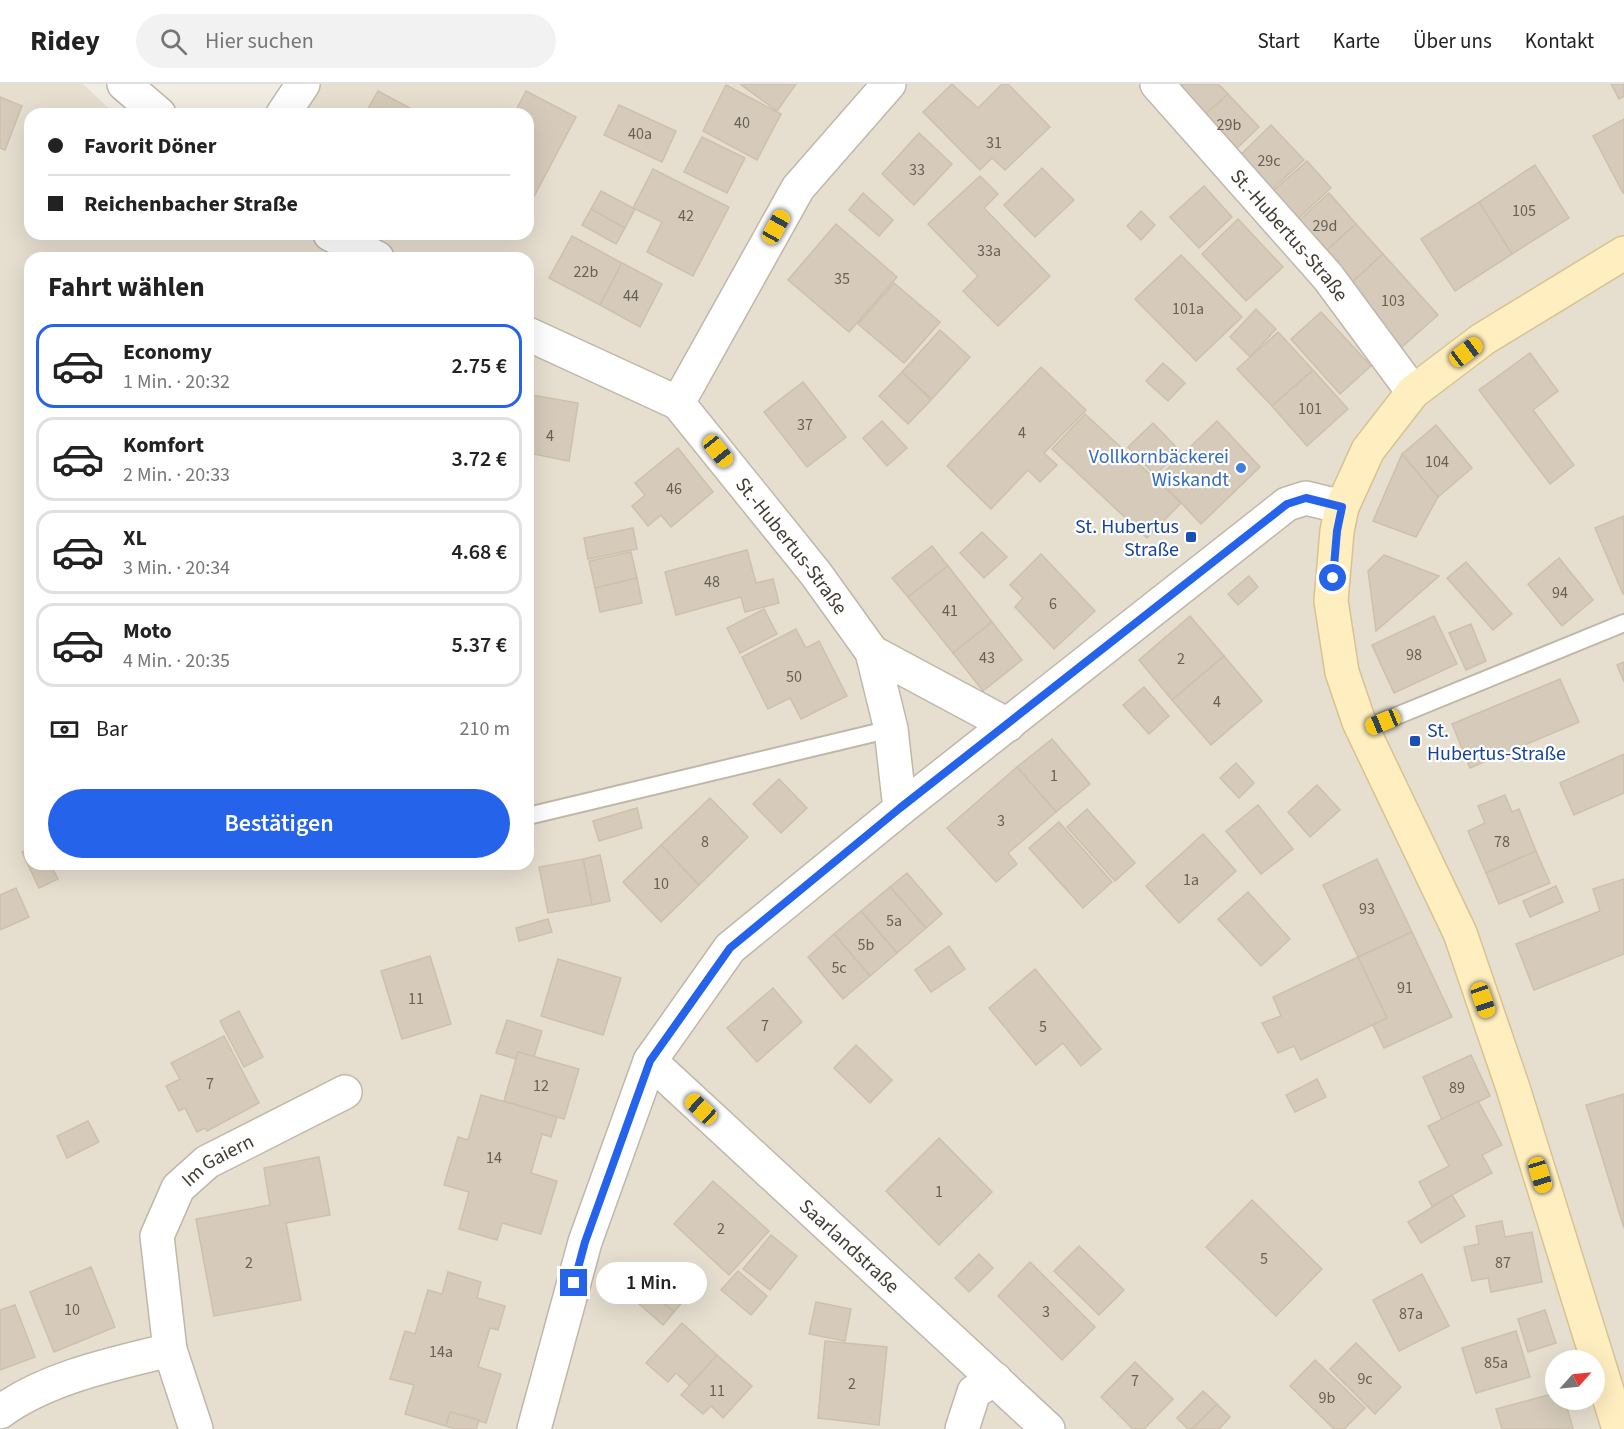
<!DOCTYPE html>
<html lang="de">
<meta charset="utf-8">
<style>
body{margin:0;font-family:"Source Sans 3",sans-serif;background:#f2f2f2;color:#222;height:100vh;display:flex;flex-direction:column;font-size:22px;white-space:nowrap}
*{box-sizing:border-box;margin:0}
p{font-size:20px;color:#767676}
.icon{flex:none;width:33px;height:33px;fill:none;stroke:currentColor;stroke-width:2;stroke-linecap:round;stroke-linejoin:round}
.map{position:relative;flex:1;overflow:hidden}
.drawer{position:absolute;left:24px;top:168px;width:510px;height:618px;display:flex;flex-direction:column;background:#fff;border-radius:18px;box-shadow:0 6px 24px #0002}
.drawer>*{flex:none}
.hud{position:absolute;left:24px;top:24px;width:510px;height:132px;border-radius:18px;box-shadow:0 6px 24px #0002;display:grid;align-content:center;height:132px;padding:0 24px;background:#fff}
.needle{width:39px;rotate:63deg}
.tools{position:absolute;left:1545px;top:1266px;display:grid;gap:12px}
.tools a{display:grid;place-items:center;width:60px;height:60px;border-radius:50%;background:#fff;box-shadow:0 6px 24px #0002;font-size:30px}
.end{position:absolute;width:27px;height:27px;margin:-14px;border:8px solid #2563eb;background:#fff;box-shadow:0 0 0 3px #fff}
.from{border-radius:50%}
.bubble{position:absolute;height:42px;border-radius:21px;background:#fff;box-shadow:0 6px 24px #0002;font-size:20px;font-weight:600;line-height:42px;text-align:center}
.car{position:absolute;width:18px;height:36px;margin:-18px -9px;border-radius:8px;box-shadow:0 0 4px 2px #0007;background:linear-gradient(#f5c518 24%,#345 0 40%,#f5c518 0 76%,#345 0 86%,#f5c518 0)}
.hud b{display:flex;align-items:center;gap:21px;height:57px;font-size:22px}
.hud b+b{border-top:2px solid #e0e0e0}
.hud i{width:15px;height:15px;background:#222}
ul{padding:0;list-style:none}
li{display:flex;align-items:center;gap:18px;height:84px;margin:0 12px 9px;padding:0 12px;border:3px solid #e0e0e0;border-radius:18px}
li div{flex:1}
li b{display:block;font-size:22px}
li em{font-style:normal;font-weight:600}
li.active{border-color:#2563eb}
li>.icon{width:54px;height:54px;stroke-width:1.5}
h2{padding:0 24px;font-size:27px;line-height:72px}
.pay{display:flex;align-items:center;gap:15px;height:66px;padding:0 24px;font-size:22px}
.pay p{margin-inline-start:auto}
.primary-button{display:flex;gap:12px;margin-top:auto;padding:12px 24px}
.primary-button a{flex:1;height:69px;border-radius:36px;background:#2563eb;color:#fff;font-size:24px;font-weight:600;line-height:69px;text-align:center}
header{display:flex;align-items:center;gap:36px;box-sizing:border-box;height:84px;padding:0 30px;background:#fff;border-bottom:2px solid #e0e0e0}
header strong{font-size:28px}
nav{display:flex;gap:33px;margin-inline-start:auto;font-size:21px}
.search{width:420px;height:54px;background:#f2f2f2;display:flex;align-items:center;gap:15px;box-sizing:border-box;padding:0 21px;border-radius:33px;color:#767676;font-size:22px}
.map>svg:first-child{display:block}
.residential{fill:#e6dfd0;fill-rule:evenodd}
.building{fill:#d6cbba;stroke:#cec0aa;stroke-width:1.5}
.lines{fill:none;stroke-linecap:round;stroke-linejoin:round}
.service-casing{stroke:#c0b7a8;stroke-width:20}
.minor-casing{stroke:#c0b7a8;stroke-width:36}
.secondary-casing{stroke:#d7c392;stroke-width:36}
.service{stroke:#fff;stroke-width:16}
.minor{stroke:#fff;stroke-width:33}
.secondary{stroke:#ffeebf;stroke-width:33}
.route{stroke:#2563eb;stroke-width:8}
.shop-dot{fill:#3f7fe0;stroke:#fff;stroke-width:2}
.transit-dot{fill:#1a4fb4;stroke:#fff;stroke-width:2}
.labels{text-anchor:middle;stroke-width:4.5;stroke-linejoin:round;paint-order:stroke}
.number-label{font-size:16px;fill:#686055}
.street-label{font-size:20px;fill:#433c33;stroke:#fff}
.shop-label{font-size:20px;fill:#366cbe;stroke:#fff;text-anchor:end}
.transit-label{font-size:20px;fill:#164399;stroke:#fff;text-anchor:end}
</style>
<header>
<strong>Ridey</strong>
<div class="search"><svg class="icon" aria-label="search" viewBox="0 0 24 24"><circle cx="10" cy="10" r="6"/><path d="M15 15l6 6"/></svg>Hier suchen</div>
<nav><a>Start</a><a>Karte</a><a>Über uns</a><a>Kontakt</a></nav>
</header>
<div class="map">
<svg width="1624" height="1345" viewBox="0 0 1624 1345">
<rect width="100%" height="100%" fill="#f2ede2"/>
<path class="residential" d="M0 0H83L115 30H30V150H528V30H262L283 0H1624V1345H0ZM30 174H528V780H30ZM1556 1276H1594V1316H1556Z"/>
<g class="building">
<polygon points="740,0 796,0 777,27"/>
<polygon points="952,0 978,24 1002,0 1008,0 1050,43 1005,86 992,74 980,86 923,28"/>
<polygon points="1165,0 1218,0 1228,10 1198,37"/>
<polygon points="1611,0 1624,0 1624,12 1619,15"/>
<polygon points="726,1 781,30 757,76 703,47"/>
<polygon points="378,7 419,29 365,30"/>
<polygon points="526,7 576,33 530,120 528,119 528,30 514,30"/>
<polygon points="1228,10 1259,43 1230,71 1198,37"/>
<polygon points="0,13 22,22 5,66 0,64"/>
<polygon points="619,21 676,47 662,78 604,51"/>
<polygon points="1624,35 1624,109 1623,109 1593,52"/>
<polygon points="1271,41 1304,76 1267,110 1235,76"/>
<polygon points="919,49 952,80 914,121 882,90"/>
<polygon points="702,53 745,74 727,109 684,88"/>
<polygon points="1307,77 1331,104 1290,142 1265,114"/>
<polygon points="1535,81 1569,134 1512,170 1479,118"/>
<polygon points="1042,84 1074,116 1035,153 1004,121"/>
<polygon points="653,85 729,123 693,192 647,168 662,138 633,124"/>
<polygon points="980,92 998,110 984,124 1050,192 998,242 963,207 978,192 928,140"/>
<polygon points="1204,102 1232,133 1199,164 1170,133"/>
<polygon points="601,107 635,125 625,144 591,125"/>
<polygon points="863,109 893,136 879,152 849,126"/>
<polygon points="1329,109 1356,140 1320,172 1293,142"/>
<polygon points="1479,118 1512,170 1455,207 1421,155"/>
<polygon points="591,125 625,144 616,160 582,141"/>
<polygon points="1141,127 1155,141 1141,156 1127,142"/>
<polygon points="1238,135 1283,183 1246,217 1202,170"/>
<polygon points="836,140 897,193 849,248 788,196"/>
<polygon points="1356,140 1383,170 1348,202 1320,172"/>
<polygon points="572,152 622,179 600,221 549,194"/>
<polygon points="1383,170 1438,231 1402,263 1348,202"/>
<polygon points="1181,171 1242,233 1196,277 1135,215"/>
<polygon points="622,179 662,200 640,243 600,221"/>
<polygon points="894,199 940,238 904,279 858,240"/>
<polygon points="1256,225 1276,245 1250,273 1230,253"/>
<polygon points="1321,228 1371,282 1340,310 1291,255"/>
<polygon points="940,246 970,273 932,315 902,288"/>
<polygon points="1278,248 1313,286 1272,322 1237,285"/>
<polygon points="1530,269 1558,307 1533,326 1574,381 1550,400 1479,306"/>
<polygon points="1163,279 1185,299 1168,317 1146,297"/>
<polygon points="1041,283 1086,326 1044,369 1057,381 1040,398 1028,386 991,425 947,382"/>
<polygon points="1313,286 1348,325 1307,362 1272,322"/>
<polygon points="902,288 931,316 908,340 879,312"/>
<polygon points="803,298 846,353 807,383 764,328"/>
<polygon points="532,311 578,319 569,377 528,369 528,334"/>
<polygon points="1085,330 1181,419 1147,454 1052,365"/>
<polygon points="882,337 907,364 887,382 863,354"/>
<polygon points="1217,337 1260,383 1201,440 1158,394"/>
<polygon points="1153,339 1180,367 1155,391 1128,363"/>
<polygon points="1436,341 1472,384 1438,413 1402,370"/>
<polygon points="678,364 713,408 671,443 661,431 648,442 632,422 645,411 635,399"/>
<polygon points="1402,370 1438,413 1416,453 1373,437"/>
<polygon points="1624,432 1624,509 1623,510 1595,444"/>
<polygon points="633,444 637,465 588,475 584,454"/>
<polygon points="982,448 1007,473 984,494 960,469"/>
<polygon points="932,462 948,482 908,513 892,494"/>
<polygon points="747,466 756,499 773,495 779,519 745,528 741,513 676,531 665,488"/>
<polygon points="631,468 637,494 595,504 589,477"/>
<polygon points="1041,470 1095,527 1054,565 1015,523 1023,514 1010,501"/>
<polygon points="1384,471 1439,492 1376,547 1368,487"/>
<polygon points="1559,474 1593,516 1562,542 1528,500"/>
<polygon points="1466,478 1512,530 1493,546 1447,494"/>
<polygon points="948,482 992,538 953,569 908,513"/>
<polygon points="1249,492 1258,503 1238,521 1228,510"/>
<polygon points="637,494 642,519 600,528 595,504"/>
<polygon points="764,525 777,550 740,569 727,544"/>
<polygon points="1190,532 1224,572 1172,616 1139,576"/>
<polygon points="1434,532 1457,580 1394,609 1372,561"/>
<polygon points="992,538 1022,576 983,607 953,569"/>
<polygon points="1471,540 1486,577 1466,586 1449,549"/>
<polygon points="796,545 806,564 819,557 847,612 801,635 790,614 768,625 742,573"/>
<polygon points="1224,572 1262,617 1211,661 1172,616"/>
<polygon points="1624,578 1624,598 1617,581"/>
<polygon points="1560,595 1579,638 1470,684 1452,640"/>
<polygon points="1144,603 1169,632 1149,650 1123,621"/>
<polygon points="1052,655 1090,700 1056,728 1017,683"/>
<polygon points="1624,670 1624,709 1574,731 1560,699"/>
<polygon points="1236,679 1254,699 1239,714 1220,694"/>
<polygon points="1017,683 1056,728 1008,769 1017,780 996,798 947,744"/>
<polygon points="779,695 807,724 781,749 753,720"/>
<polygon points="1317,701 1340,726 1310,753 1288,728"/>
<polygon points="1505,711 1512,728 1519,725 1536,767 1486,789 1468,747 1485,739 1478,722"/>
<polygon points="710,714 748,753 699,801 661,761"/>
<polygon points="1258,721 1293,765 1261,790 1226,747"/>
<polygon points="637,724 642,744 599,757 593,737"/>
<polygon points="1087,725 1135,779 1115,797 1067,743"/>
<polygon points="1059,738 1112,798 1083,824 1029,764"/>
<polygon points="1203,750 1236,787 1179,839 1146,802"/>
<polygon points="661,761 699,801 661,838 623,798"/>
<polygon points="30,764 30,780 50,780 58,795 39,804 22,768"/>
<polygon points="1536,767 1550,799 1499,820 1486,789"/>
<polygon points="600,771 610,817 592,821 583,775"/>
<polygon points="583,775 592,821 548,829 539,783"/>
<polygon points="1377,775 1412,848 1358,873 1323,801"/>
<polygon points="907,789 942,830 926,844 890,803"/>
<polygon points="1624,795 1624,870 1534,906 1516,860 1600,827 1593,805"/>
<polygon points="1556,802 1563,818 1530,833 1523,817"/>
<polygon points="890,803 926,844 897,869 861,827"/>
<polygon points="16,804 29,833 0,846 0,811"/>
<polygon points="1248,808 1290,855 1261,882 1218,835"/>
<polygon points="861,827 897,869 870,892 834,850"/>
<polygon points="548,835 552,848 519,857 516,844"/>
<polygon points="1412,848 1452,933 1384,964 1373,941 1387,934 1358,873"/>
<polygon points="834,850 870,892 843,915 808,873"/>
<polygon points="949,862 965,885 931,908 915,886"/>
<polygon points="430,872 451,940 402,955 381,887"/>
<polygon points="1358,873 1387,934 1301,976 1294,962 1278,969 1262,939 1281,932 1273,913"/>
<polygon points="558,875 621,894 603,951 541,932"/>
<polygon points="1035,885 1101,965 1081,982 1063,959 1036,981 989,924"/>
<polygon points="773,904 802,938 757,978 727,944"/>
<polygon points="239,927 263,973 244,983 220,937"/>
<polygon points="507,936 542,947 534,973 518,968 516,975 496,969"/>
<polygon points="224,952 259,1019 207,1047 205,1044 197,1048 185,1024 179,1027 166,1002 180,995 171,979"/>
<polygon points="856,961 892,996 870,1019 834,984"/>
<polygon points="518,968 579,985 564,1035 504,1017"/>
<polygon points="1471,971 1490,1012 1442,1036 1423,993"/>
<polygon points="1317,995 1326,1013 1295,1028 1286,1011"/>
<polygon points="1624,1010 1624,1144 1586,1021"/>
<polygon points="481,1011 557,1033 551,1053 542,1050 531,1089 557,1097 541,1150 502,1139 497,1156 459,1145 469,1108 444,1101 458,1053 468,1056"/>
<polygon points="1478,1017 1502,1061 1482,1071 1492,1089 1432,1122 1419,1098 1449,1082 1428,1042"/>
<polygon points="88,1037 99,1058 67,1074 57,1052"/>
<polygon points="939,1054 992,1108 939,1161 886,1107"/>
<polygon points="319,1073 330,1131 286,1139 301,1216 214,1232 196,1135 270,1121 264,1084"/>
<polygon points="713,1097 769,1147 729,1191 674,1140"/>
<polygon points="1452,1111 1465,1132 1421,1159 1408,1138"/>
<polygon points="1252,1116 1322,1185 1276,1232 1206,1163"/>
<polygon points="1502,1137 1505,1153 1532,1148 1542,1198 1491,1208 1488,1194 1472,1197 1464,1163 1479,1160 1476,1142"/>
<polygon points="771,1151 797,1172 770,1206 743,1185"/>
<polygon points="1079,1162 1124,1206 1099,1231 1054,1187"/>
<polygon points="979,1170 993,1184 969,1208 955,1194"/>
<polygon points="1030,1178 1095,1243 1062,1276 998,1212"/>
<polygon points="91,1183 115,1243 54,1268 30,1208"/>
<polygon points="738,1187 767,1212 751,1231 721,1206"/>
<polygon points="448,1188 481,1198 477,1214 505,1222 498,1246 490,1244 478,1283 501,1290 486,1339 450,1328 446,1342 405,1330 414,1301 390,1295 405,1247 415,1250 428,1206 442,1210"/>
<polygon points="1422,1190 1449,1242 1399,1267 1373,1216"/>
<polygon points="660,1194 685,1215 674,1228 649,1207"/>
<polygon points="649,1207 674,1228 663,1241 639,1220"/>
<polygon points="816,1218 851,1225 845,1257 809,1250"/>
<polygon points="15,1221 35,1273 0,1286 0,1226"/>
<polygon points="1545,1226 1556,1259 1528,1268 1518,1235"/>
<polygon points="682,1239 717,1271 690,1302 676,1289 668,1298 646,1279"/>
<polygon points="1516,1247 1530,1293 1476,1309 1462,1264"/>
<polygon points="825,1257 887,1263 879,1341 818,1334"/>
<polygon points="1356,1259 1401,1303 1375,1330 1330,1285"/>
<polygon points="717,1271 752,1302 723,1334 711,1322 703,1330 681,1311"/>
<polygon points="1315,1276 1365,1324 1344,1345 1334,1345 1290,1302"/>
<polygon points="1135,1278 1173,1315 1144,1345 1133,1345 1101,1313"/>
<polygon points="1203,1307 1217,1320 1192,1345 1188,1345 1177,1334"/>
<polygon points="1556,1309 1556,1316 1565,1316 1573,1345 1502,1345 1496,1325"/>
<polygon points="1217,1320 1230,1333 1219,1345 1192,1345"/>
<polygon points="450,1328 479,1336 476,1345 455,1345 446,1342"/>
</g>
<g class="lines">
<g class="service-casing">
<g id="service">
<polyline points="1362,646 1624,539"/>
<polyline points="528,732 891,645"/>
</g>
</g>
<g class="minor-casing">
<g id="minor">
<polyline points="124,0 159,30"/>
<path id="s1" d="M889 0 798 104 678 319 816 490 872 568 1008 641"/>
<path id="s2" d="M1157 0 1328 193 1413 308"/>
<polyline points="283,30 303,0"/>
<polyline points="330,150 377,174"/>
<polyline points="528,250 678,319"/>
<polyline points="872,568 891,645 900,725"/>
<path id="s3" d="M650 977 1048 1345"/>
<path id="s4" d="M170 1266 157 1152 178 1104 207 1078 345 1008"/>
<path d="M0 1328C48 1293 114 1280 170 1266L196 1345"/>
<polyline points="534,1345 585,1158 650,977 730,864 900,725 1287,420 1306,414 1342,423"/>
<polyline points="962,1345 974,1308 995,1295"/>
</g>
</g>
<g class="secondary-casing">
<polyline id="secondary" points="1619,1345 1513,1004 1460,849 1359,638 1342,588 1331,517 1337,447 1342,423 1368,366 1413,308 1483,255 1624,169"/>
</g>
<use href="#service" class="service"/>
<use href="#minor" class="minor"/>
<use href="#secondary" class="secondary"/>
</g>
<g class="lines">
<polyline class="route" points="574,1199 585,1158 650,977 730,864 900,724 1287,420 1306,414 1342,423 1337,447 1333,494"/>
</g>
<circle class="shop-dot" cx="1241" cy="384" r="6"/>
<g class="transit-dot">
<rect x="1185" y="447" width="12" height="12" rx="3"/>
<rect x="1409" y="651" width="12" height="12" rx="3"/>
</g>
<g class="labels">
<g class="number-label">
<text x="742" y="44">40</text>
<text x="1229" y="46">29b</text>
<text x="640" y="55">40a</text>
<text x="994" y="64">31</text>
<text x="1269" y="82">29c</text>
<text x="917" y="91">33</text>
<text x="1524" y="132">105</text>
<text x="686" y="137">42</text>
<text x="1325" y="147">29d</text>
<text x="989" y="172">33a</text>
<text x="586" y="193">22b</text>
<text x="842" y="200">35</text>
<text x="631" y="217">44</text>
<text x="1393" y="222">103</text>
<text x="1188" y="230">101a</text>
<text x="1310" y="330">101</text>
<text x="805" y="346">37</text>
<text x="1022" y="354">4</text>
<text x="550" y="357">4</text>
<text x="1437" y="383">104</text>
<text x="674" y="410">46</text>
<text x="712" y="503">48</text>
<text x="1560" y="514">94</text>
<text x="1053" y="525">6</text>
<text x="950" y="532">41</text>
<text x="1414" y="576">98</text>
<text x="987" y="579">43</text>
<text x="1181" y="580">2</text>
<text x="794" y="598">50</text>
<text x="1217" y="623">4</text>
<text x="1054" y="697">1</text>
<text x="1001" y="742">3</text>
<text x="705" y="763">8</text>
<text x="1502" y="763">78</text>
<text x="1191" y="801">1a</text>
<text x="661" y="805">10</text>
<text x="1367" y="830">93</text>
<text x="894" y="842">5a</text>
<text x="866" y="866">5b</text>
<text x="839" y="889">5c</text>
<text x="1405" y="909">91</text>
<text x="416" y="920">11</text>
<text x="765" y="947">7</text>
<text x="1043" y="948">5</text>
<text x="210" y="1005">7</text>
<text x="541" y="1007">12</text>
<text x="1457" y="1009">89</text>
<text x="494" y="1079">14</text>
<text x="939" y="1113">1</text>
<text x="721" y="1150">2</text>
<text x="1264" y="1180">5</text>
<text x="249" y="1184">2</text>
<text x="1503" y="1184">87</text>
<text x="72" y="1231">10</text>
<text x="1046" y="1233">3</text>
<text x="1411" y="1235">87a</text>
<text x="441" y="1273">14a</text>
<text x="1496" y="1284">85a</text>
<text x="1365" y="1300">9c</text>
<text x="1135" y="1302">7</text>
<text x="852" y="1305">2</text>
<text x="717" y="1312">11</text>
<text x="1327" y="1319">9b</text>
</g>
<g class="street-label">
<text dy="7" stroke="none"><textPath href="#s2" startOffset="201">St.-Hubertus-Straße</textPath></text>
<text dy="7" stroke="none"><textPath href="#s1" startOffset="567">St.-Hubertus-Straße</textPath></text>
<text dy="7" stroke="none"><textPath href="#s4" startOffset="216">Im Gaiern</textPath></text>
<text dy="7" stroke="none"><textPath href="#s3" startOffset="272">Saarlandstraße</textPath></text>
</g>
<g class="shop-label">
<text x="1229" y="379">Vollkornbäckerei<tspan x="1229" dy="23">Wiskandt</tspan></text>
</g>
<g class="transit-label">
<text x="1179" y="449">St. Hubertus<tspan x="1179" dy="23">Straße</tspan></text>
<text x="1427" y="653" text-anchor="start">St.<tspan x="1427" dy="23">Hubertus-Straße</tspan></text>
</g>
</g>
</svg>
<div class="tools">
<a><svg class="needle" viewBox="-14 -14 28 28"><path d="M0-13l5 13h-10z" fill="#e53935"/><path d="M0 13l5-13h-10z" fill="#767676"/></svg></a>
</div>
<i class="end from" style="left:1333px;top:494px"></i>
<i class="end" style="left:574px;top:1199px"></i>
<div class="bubble" style="left:596px;top:1178px;width:111px">1 Min.</div>
<i class="car" style="left:776px;top:143px;rotate:29deg"></i>
<i class="car" style="left:1466px;top:268px;rotate:53deg"></i>
<i class="car" style="left:718px;top:367px;rotate:141deg"></i>
<i class="car" style="left:1383px;top:638px;rotate:248deg"></i>
<i class="car" style="left:1483px;top:916px;rotate:161deg"></i>
<i class="car" style="left:701px;top:1025px;rotate:313deg"></i>
<i class="car" style="left:1540px;top:1091px;rotate:163deg"></i>
<div class="hud">
<b><i class="from"></i>Favorit Döner</b>
<b><i></i>Reichenbacher Straße</b>
</div>
<section class="drawer">
<h2>Fahrt wählen</h2>
<ul>
<li class="active"><svg class="icon" aria-label="car" viewBox="0 0 24 24"><path d="M5 17H2v-5l4-1 3-4h7l3 4 3 1v5h-3M9 17h6M6 11h13"/><circle cx="7" cy="17" r="2"/><circle cx="17" cy="17" r="2"/></svg><div><b>Economy</b><p>1 Min. · 20:32</p></div><em>2.75 €</em></li>
<li><svg class="icon" aria-label="car" viewBox="0 0 24 24"><path d="M5 17H2v-5l4-1 3-4h7l3 4 3 1v5h-3M9 17h6M6 11h13"/><circle cx="7" cy="17" r="2"/><circle cx="17" cy="17" r="2"/></svg><div><b>Komfort</b><p>2 Min. · 20:33</p></div><em>3.72 €</em></li>
<li><svg class="icon" aria-label="car" viewBox="0 0 24 24"><path d="M5 17H2v-5l4-1 3-4h7l3 4 3 1v5h-3M9 17h6M6 11h13"/><circle cx="7" cy="17" r="2"/><circle cx="17" cy="17" r="2"/></svg><div><b>XL</b><p>3 Min. · 20:34</p></div><em>4.68 €</em></li>
<li><svg class="icon" aria-label="car" viewBox="0 0 24 24"><path d="M5 17H2v-5l4-1 3-4h7l3 4 3 1v5h-3M9 17h6M6 11h13"/><circle cx="7" cy="17" r="2"/><circle cx="17" cy="17" r="2"/></svg><div><b>Moto</b><p>4 Min. · 20:35</p></div><em>5.37 €</em></li>
</ul>
<div class="pay"><svg class="icon" aria-label="cash" viewBox="0 0 24 24"><path d="M3 7h18v10H3z"/><circle cx="12" cy="12" r="2"/></svg>Bar<p>210 m</p></div>
<div class="primary-button"><a>Bestätigen</a></div>
</section>
</div>
